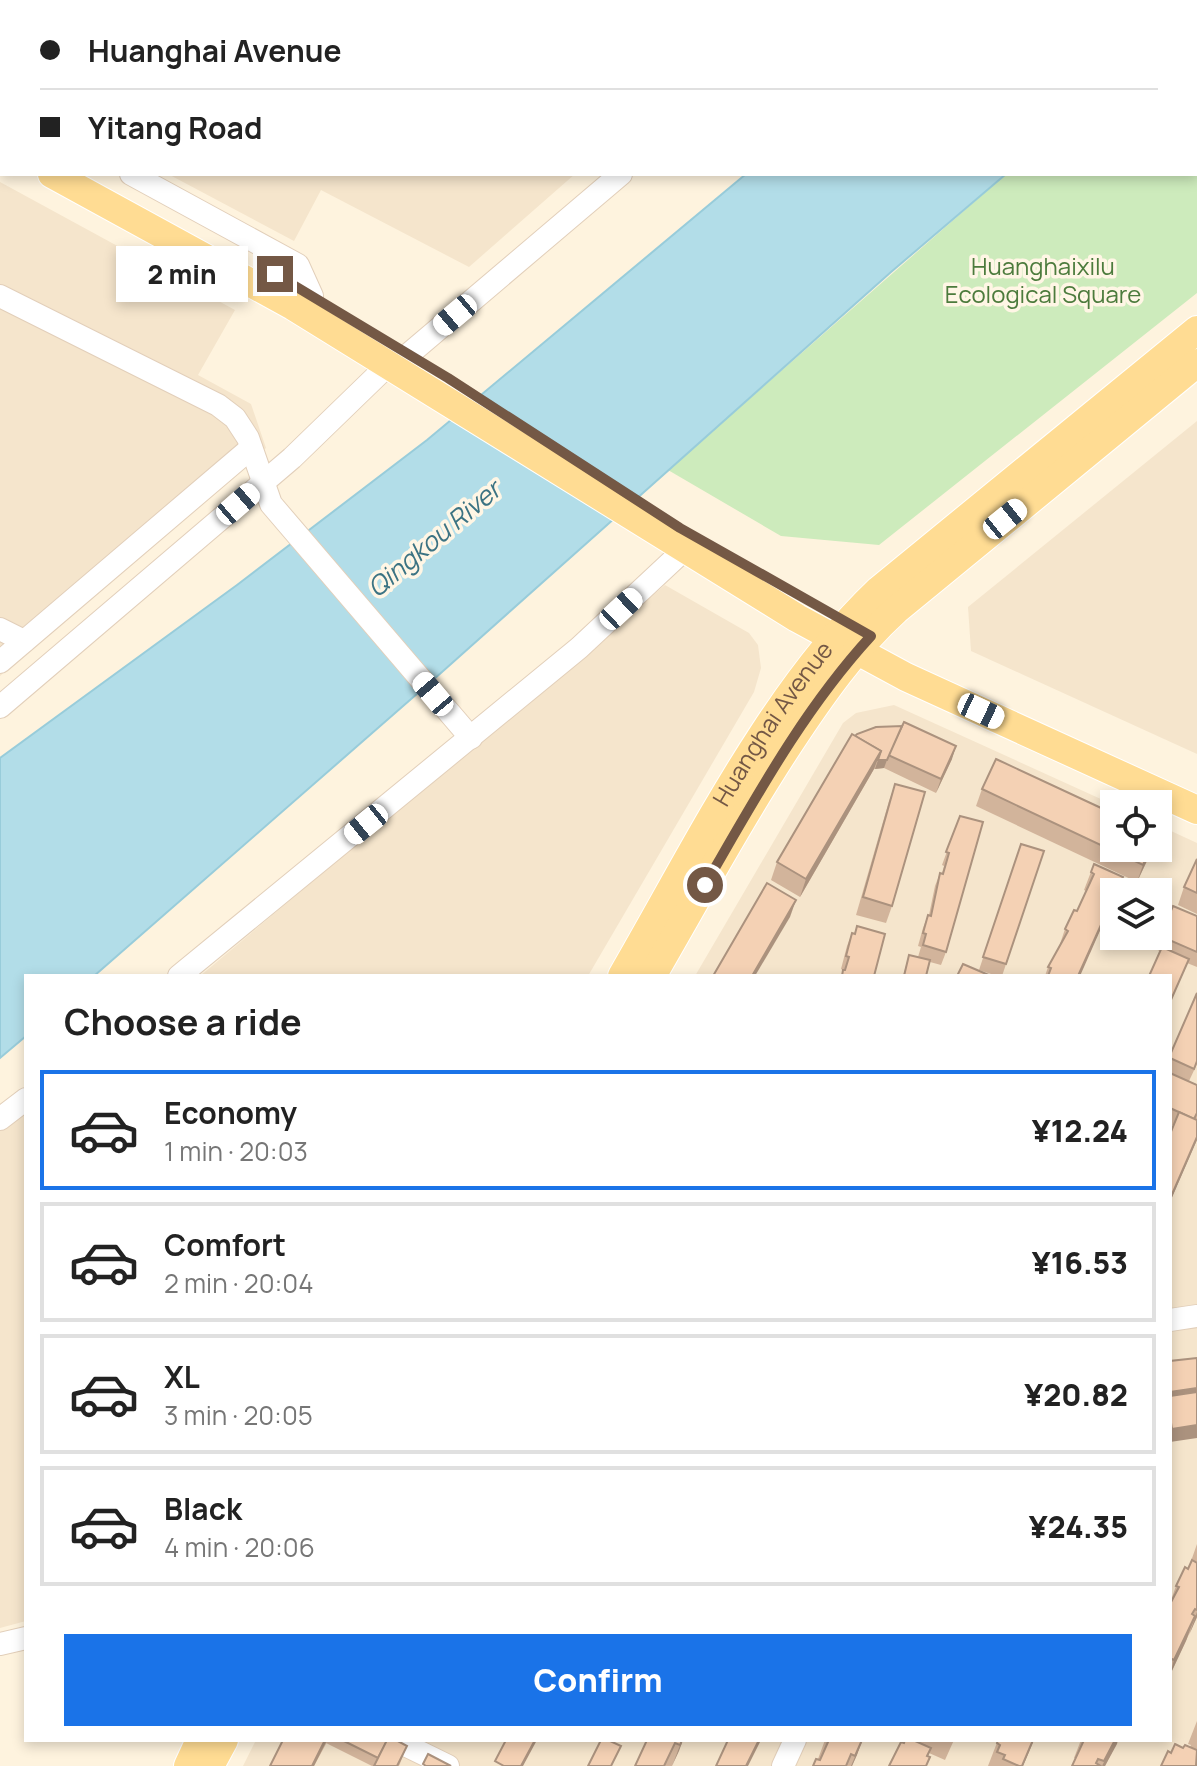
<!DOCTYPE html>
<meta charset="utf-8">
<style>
body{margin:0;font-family:Manrope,sans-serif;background:#f2f2f2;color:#222;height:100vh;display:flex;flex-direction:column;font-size:30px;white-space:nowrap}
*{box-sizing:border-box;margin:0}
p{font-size:26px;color:#767676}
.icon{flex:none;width:44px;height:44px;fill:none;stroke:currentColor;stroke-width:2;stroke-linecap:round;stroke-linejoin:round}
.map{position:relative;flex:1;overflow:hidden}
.panel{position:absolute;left:24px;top:974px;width:1148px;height:768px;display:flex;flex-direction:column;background:#fff;border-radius:0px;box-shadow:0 4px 12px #0003}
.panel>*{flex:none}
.top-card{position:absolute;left:0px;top:0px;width:1198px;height:176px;box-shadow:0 4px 12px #0003;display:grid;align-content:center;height:176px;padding:0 40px;background:#fff}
.tools{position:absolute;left:1100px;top:790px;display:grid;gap:16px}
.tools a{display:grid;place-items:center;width:72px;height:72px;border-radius:0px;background:#fff;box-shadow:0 4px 12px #0003;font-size:40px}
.end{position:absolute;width:36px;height:36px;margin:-18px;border:10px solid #745845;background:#fff;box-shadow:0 0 0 4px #fff}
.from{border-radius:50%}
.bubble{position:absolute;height:56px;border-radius:0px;background:#fff;box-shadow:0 4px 12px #0003;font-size:26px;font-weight:800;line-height:56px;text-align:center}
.car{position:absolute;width:24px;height:48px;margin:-24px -12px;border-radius:10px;box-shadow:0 0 6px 2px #0007;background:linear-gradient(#fff 24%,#345 0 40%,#fff 0 76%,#345 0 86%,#fff 0)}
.top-card b{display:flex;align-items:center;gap:28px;height:76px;font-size:30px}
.top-card b+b{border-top:2px solid #e0e0e0}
.top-card i{width:20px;height:20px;background:#222}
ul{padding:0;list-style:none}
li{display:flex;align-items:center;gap:24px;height:120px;margin:0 16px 12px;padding:0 24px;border:4px solid #e0e0e0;border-radius:0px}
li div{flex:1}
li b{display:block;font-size:30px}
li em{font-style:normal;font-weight:800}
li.current{border-color:#1a73e8}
li>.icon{width:72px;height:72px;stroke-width:1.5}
h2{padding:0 40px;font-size:36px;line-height:96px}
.cta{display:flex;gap:16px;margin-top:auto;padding:16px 40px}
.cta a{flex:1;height:92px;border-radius:0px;background:#1a73e8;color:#fff;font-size:32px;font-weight:800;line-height:92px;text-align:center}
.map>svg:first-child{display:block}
.residential{fill:#f5e5cc;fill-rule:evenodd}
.green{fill:#cdebbc}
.water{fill:#b2dde8;stroke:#98ccda;stroke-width:2}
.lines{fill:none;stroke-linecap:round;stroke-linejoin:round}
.minor-casing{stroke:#e2cfba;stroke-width:24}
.major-casing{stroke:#fff;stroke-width:30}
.minor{stroke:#fff;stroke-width:22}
.major{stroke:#ffdc93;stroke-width:28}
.wall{fill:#d2b49b}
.shaded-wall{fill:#ab927e}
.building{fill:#f4d1b4;stroke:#ab927e;stroke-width:2}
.route{stroke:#745845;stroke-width:10}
.labels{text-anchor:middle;stroke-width:7;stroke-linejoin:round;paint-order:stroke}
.park-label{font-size:24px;fill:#4c7b3c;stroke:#fff6e5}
.street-label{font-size:24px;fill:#745845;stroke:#fff6e5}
.water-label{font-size:26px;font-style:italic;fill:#3b7383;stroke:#fff6e5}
</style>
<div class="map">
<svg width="1197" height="1766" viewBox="0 0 1197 1766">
<rect width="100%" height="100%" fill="#fef3de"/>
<g class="residential">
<polygon points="0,0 772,0 2,2 2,86"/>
<polygon points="168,174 575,174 469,267 321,190 294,241"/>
<polygon points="0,182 235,310 198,375 251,404 266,448 0,676"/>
<polygon points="1197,421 1197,754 971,651 968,607"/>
<polygon points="665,585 749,633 758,645 761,668 754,692 588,976 200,976"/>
<path d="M894 705 1114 805V848H1158V825L1197 843V1766H243L256 1740H1170V976H695L843 723 856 713ZM1114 892H1158V936H1114Z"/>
<polygon points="26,1110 26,1621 0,1628 0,1130"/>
</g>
<polygon class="green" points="1197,18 1197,293 879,545 781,536 668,470 1006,174 1196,174"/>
<g class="water">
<polygon points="951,0 1197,0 1197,18 1196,2 949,2"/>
<polygon points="746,174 1006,174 891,272 442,672 94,976 26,976 26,1036 0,1058 0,758 237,585 427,440"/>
</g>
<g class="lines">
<g class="minor-casing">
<g id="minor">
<polyline points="333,0 337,2"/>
<polyline points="742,0 745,2"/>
<polyline points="172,2 173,0"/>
<polyline points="823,2 825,0"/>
<polyline points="0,104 2,105"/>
<polyline points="131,174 298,265 312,296"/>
<polyline points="0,296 218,405 235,418 248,438 271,504 471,738"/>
<polyline points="409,354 621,174"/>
<polyline points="0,629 24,641"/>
<polyline points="0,662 251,448"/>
<polyline points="0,707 292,458 388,365"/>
<polyline points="179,976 579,648 684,550"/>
<polyline points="0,1119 26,1099"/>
<polyline points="1170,1320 1197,1316"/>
<polyline points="0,1644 26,1638"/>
<polyline points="395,1740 448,1766"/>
<polyline points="783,1766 795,1740"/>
</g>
</g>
<g class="major-casing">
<g id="major">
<polyline points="0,124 2,125"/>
<polyline points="0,146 2,147"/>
<polyline points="52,174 293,306 797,618 906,677 1197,810"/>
<path id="s1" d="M622 976C697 847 771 693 879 590L1197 330"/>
<path d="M652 976C697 898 740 819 789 744 820 697 854 648 896 610L1197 363"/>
<polyline points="188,1766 200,1740"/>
<polyline points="210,1766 224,1740"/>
</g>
</g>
<use href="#minor" class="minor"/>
<use href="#major" class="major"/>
</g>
<g class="wall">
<polygon points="620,0 644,0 643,2 619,2"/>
<polygon points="855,736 952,759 936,793 884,768 874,769 800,897 771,880 777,862"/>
<polygon points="895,784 892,906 886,923 856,915 889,801"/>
<polygon points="982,789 1153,848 1137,882 976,806"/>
<polygon points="960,816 946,952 941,965 930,962 926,976 903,976 909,955 918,957 921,947 918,946 923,928 928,915 929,915 935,886 940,873 942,873 944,866 942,865"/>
<polygon points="1021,844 1044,851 1002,976 997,976 979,970"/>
<polygon points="1197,859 1197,914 1178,905 1184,887"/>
<polygon points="1094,864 1080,976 1045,976 1048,967 1059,947 1065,929 1077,911 1086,891 1084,890"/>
<polygon points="1197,916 1197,967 1187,963 1184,972 1160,951 1155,949 1160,936"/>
<polygon points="857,926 874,976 841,976 843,970 841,969 847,946 852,933 854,934"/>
<polygon points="1197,993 1197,1064 1189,1081 1197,1085 1197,1139 1170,1124 1170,1055"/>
<polygon points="1197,1544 1197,1617 1170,1675 1170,1603 1176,1586 1190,1564"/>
<polygon points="1197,1721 1197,1766 1171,1753 1183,1748 1190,1747 1191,1745 1188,1744"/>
<polygon points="283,1740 386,1740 407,1746 399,1766 372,1766 326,1743 327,1742 314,1766"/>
<polygon points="647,1740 683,1740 672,1766 635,1766"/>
<polygon points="825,1740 863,1740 852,1766 813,1766 818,1759"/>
<polygon points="919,1740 954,1740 945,1760 929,1753 928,1756 904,1743 918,1742"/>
<polygon points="998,1740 1023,1766 988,1766"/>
<polygon points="1081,1740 1118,1740 1105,1766 1074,1758"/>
</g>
<g class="shaded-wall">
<polygon points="956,746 952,759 936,793 941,779"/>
<polygon points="881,751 874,769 800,897 806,879"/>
<polygon points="878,760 887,760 884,768 875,769"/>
<polygon points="1151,848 1153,848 1137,882 1143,865"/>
<polygon points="1114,896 1114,899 1080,976 1078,976"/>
<polygon points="796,900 790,917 755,976 752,976"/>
<polygon points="1197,1137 1197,1140 1170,1202 1170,1199"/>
<polygon points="1197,1388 1197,1405 1170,1409 1170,1392"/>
<polygon points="1197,1425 1197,1438 1170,1442 1170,1433 1172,1429"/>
<polygon points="1197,1612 1197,1617 1189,1635"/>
<polygon points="1195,1616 1186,1641 1170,1675 1174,1660"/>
<polygon points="325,1740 327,1740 314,1766 312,1766"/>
<polygon points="535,1740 537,1740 523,1766 521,1766"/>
<polygon points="682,1740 683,1740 679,1751 672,1766"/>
<polygon points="759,1740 761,1740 748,1766 746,1766"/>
<polygon points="862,1740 857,1755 852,1766 851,1766"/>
<polygon points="1033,1740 1034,1740 1023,1766 1022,1766"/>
<polygon points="1115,1740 1118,1740 1117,1744 1105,1766 1102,1766"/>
</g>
<g class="building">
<polygon points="659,0 681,0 680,2 658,2"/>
<polygon points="904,722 956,746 941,779 888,755"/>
<polygon points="902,726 887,760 878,760 881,751 855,736 857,734 876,727"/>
<polygon points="852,734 881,751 806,879 777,862"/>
<polygon points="996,759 1114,814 1114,848 1151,848 1143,865 982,789"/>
<polygon points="895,784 925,792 892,906 863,897"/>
<polygon points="960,816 983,822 946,952 923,945 926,934 923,933 928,915 931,916 940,873 943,874 949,853 946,852"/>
<polygon points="1021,844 1044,851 1006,964 983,957"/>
<polygon points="1197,859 1197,893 1184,887"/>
<polygon points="1094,864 1123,877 1116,892 1114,892 1114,896 1078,976 1048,976 1051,968 1048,967 1068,931 1065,929 1074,910 1077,911 1094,874 1091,872"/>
<polygon points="767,883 796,900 752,976 713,976"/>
<polygon points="1173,906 1197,916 1197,952 1160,936"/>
<polygon points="857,926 885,934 874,976 842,976 843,970 845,970 849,957 846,956 852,933 855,934"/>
<polygon points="1162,947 1189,959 1170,1002 1170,976 1149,976"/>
<polygon points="909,955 930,960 926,976 904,976"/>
<polygon points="963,964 991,976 957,976"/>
<polygon points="1197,993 1197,1061 1194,1069 1170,1058 1170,1055"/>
<polygon points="1170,1073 1197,1085 1197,1113 1194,1119 1170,1108"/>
<polygon points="1179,1112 1197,1120 1197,1137 1170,1199 1170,1134"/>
<polygon points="1197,1358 1197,1388 1170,1392 1170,1361"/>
<polygon points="1197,1392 1197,1425 1172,1429 1170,1417 1170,1396"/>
<polygon points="1192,1560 1197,1563 1197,1610 1195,1609 1192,1614 1195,1616 1174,1660 1172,1659 1170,1662 1170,1604 1179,1587 1176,1586 1185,1567 1188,1569"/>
<polygon points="283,1740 325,1740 312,1766 270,1766"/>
<polygon points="342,1740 386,1740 387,1741 378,1758"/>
<polygon points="387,1740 396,1740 407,1746 397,1766 374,1766"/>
<polygon points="506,1740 535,1740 521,1766 504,1766 495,1761"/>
<polygon points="601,1740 608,1740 621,1746 611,1766 588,1766"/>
<polygon points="647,1740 682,1740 680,1745 675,1743 664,1766 635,1766"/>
<polygon points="728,1740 759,1740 746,1766 716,1766"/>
<polygon points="825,1740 862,1740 855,1756 851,1754 846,1766 813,1766 816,1759 820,1760 828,1742"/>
<polygon points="905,1740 913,1740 931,1748 927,1756 930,1757 926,1766 889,1766 901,1742 904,1743"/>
<polygon points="998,1740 1033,1740 1022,1766 1019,1766 1003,1759 1005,1755 997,1752 1000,1745 997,1743"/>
<polygon points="1084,1740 1115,1740 1104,1761 1098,1759 1096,1763 1101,1766 1072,1766"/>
<polygon points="1175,1744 1183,1748 1185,1745 1197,1750 1196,1766 1161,1766 1168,1751 1171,1753"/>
<polygon points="428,1754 451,1766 426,1766 423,1764"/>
</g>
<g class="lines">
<path class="route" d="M275 274 448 378 680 528 871 636C803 710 755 799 705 885"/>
</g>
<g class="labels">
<g class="park-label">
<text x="1043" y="275">Huanghaixilu<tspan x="1043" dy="28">Ecological Square</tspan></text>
</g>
<g class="street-label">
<text dy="8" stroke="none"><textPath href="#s1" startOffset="294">Huanghai Avenue</textPath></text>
</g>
<g class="water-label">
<text transform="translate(434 539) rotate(-40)" y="9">Qingkou River</text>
</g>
</g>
</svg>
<div class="tools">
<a><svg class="icon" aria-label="locate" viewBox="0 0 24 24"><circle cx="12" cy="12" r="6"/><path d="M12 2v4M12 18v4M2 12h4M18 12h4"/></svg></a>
<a><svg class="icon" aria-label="layers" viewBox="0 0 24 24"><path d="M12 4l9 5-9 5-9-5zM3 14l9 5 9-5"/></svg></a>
</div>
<i class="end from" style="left:705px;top:885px"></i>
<i class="end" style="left:275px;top:274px"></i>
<div class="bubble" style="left:116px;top:246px;width:132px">2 min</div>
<i class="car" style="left:455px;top:315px;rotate:230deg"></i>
<i class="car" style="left:238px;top:504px;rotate:49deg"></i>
<i class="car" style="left:1005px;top:519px;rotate:51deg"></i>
<i class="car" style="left:621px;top:609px;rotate:47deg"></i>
<i class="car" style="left:433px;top:694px;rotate:320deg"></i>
<i class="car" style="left:981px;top:711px;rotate:115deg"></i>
<i class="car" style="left:366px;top:824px;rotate:231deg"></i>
<div class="top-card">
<b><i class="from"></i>Huanghai Avenue</b>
<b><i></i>Yitang Road</b>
</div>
<section class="panel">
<h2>Choose a ride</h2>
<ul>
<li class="current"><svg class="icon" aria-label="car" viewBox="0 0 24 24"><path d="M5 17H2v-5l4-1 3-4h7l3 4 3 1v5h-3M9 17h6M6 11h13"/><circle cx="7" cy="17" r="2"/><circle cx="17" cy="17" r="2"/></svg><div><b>Economy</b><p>1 min · 20:03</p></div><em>¥12.24</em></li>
<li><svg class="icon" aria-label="car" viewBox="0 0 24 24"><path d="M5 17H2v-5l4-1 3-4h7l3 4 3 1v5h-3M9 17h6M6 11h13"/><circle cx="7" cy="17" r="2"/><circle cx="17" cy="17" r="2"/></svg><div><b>Comfort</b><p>2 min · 20:04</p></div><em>¥16.53</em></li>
<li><svg class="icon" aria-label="car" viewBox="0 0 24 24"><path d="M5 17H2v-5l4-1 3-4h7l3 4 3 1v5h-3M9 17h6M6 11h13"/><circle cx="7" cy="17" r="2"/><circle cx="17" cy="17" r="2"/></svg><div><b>XL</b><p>3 min · 20:05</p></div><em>¥20.82</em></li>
<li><svg class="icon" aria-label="car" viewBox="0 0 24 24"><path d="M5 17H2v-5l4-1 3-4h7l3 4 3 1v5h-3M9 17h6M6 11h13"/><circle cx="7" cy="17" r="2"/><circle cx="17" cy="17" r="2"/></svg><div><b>Black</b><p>4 min · 20:06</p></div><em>¥24.35</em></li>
</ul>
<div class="cta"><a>Confirm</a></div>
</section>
</div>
